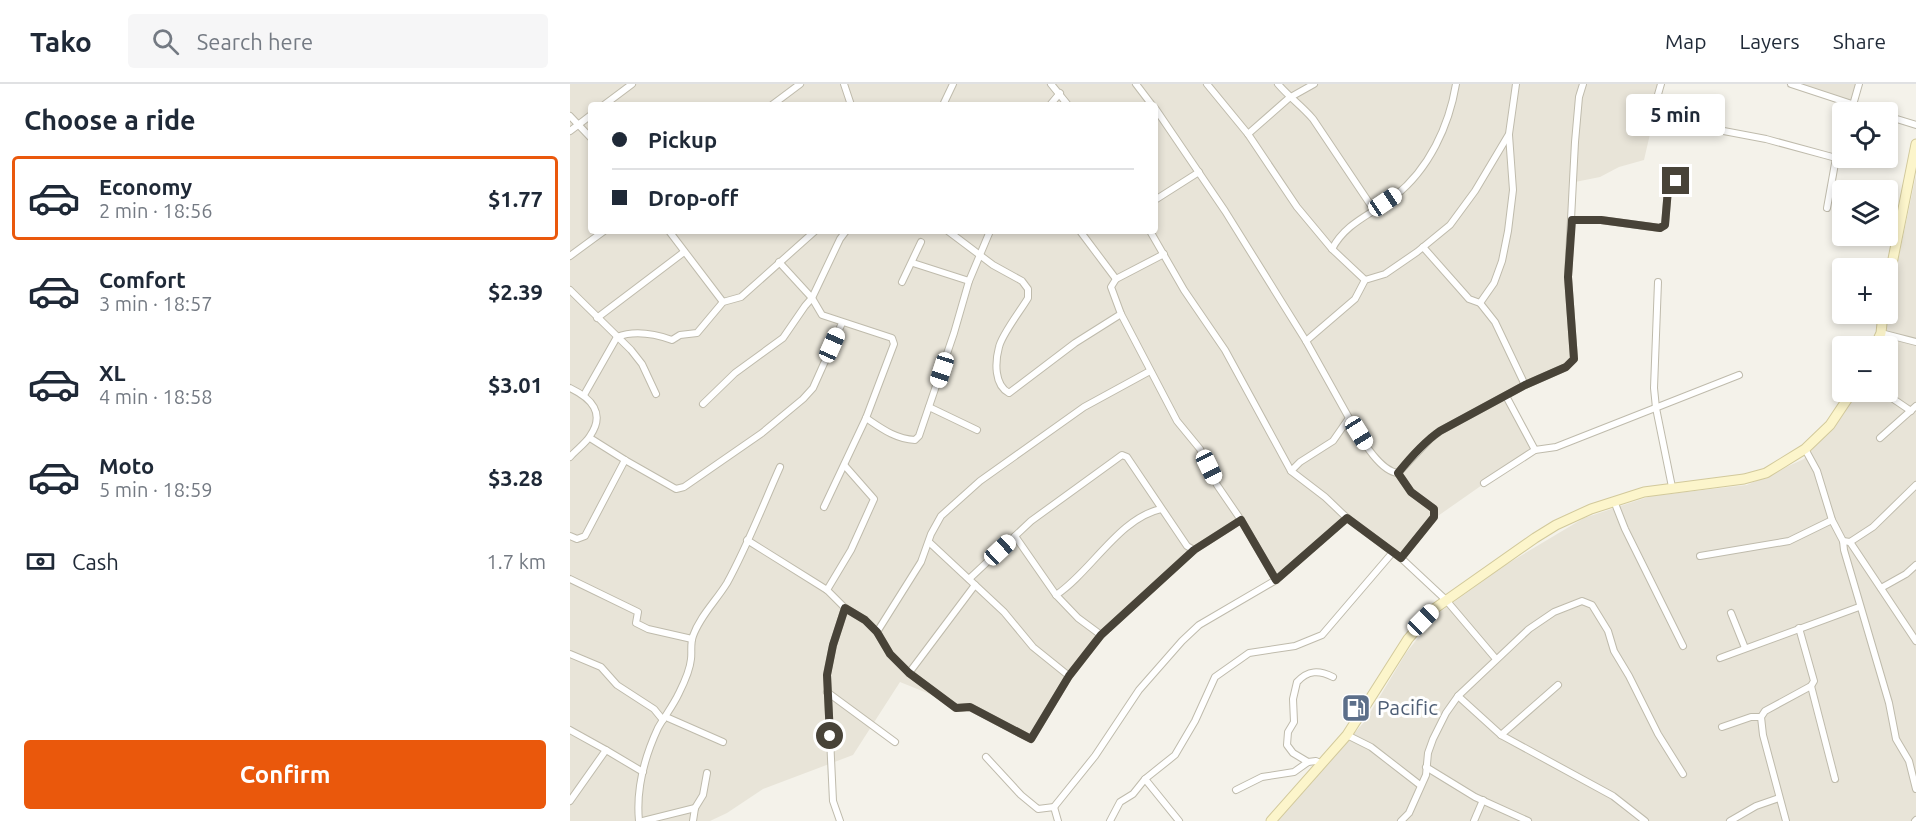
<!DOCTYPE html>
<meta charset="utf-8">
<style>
body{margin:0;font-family:Ubuntu,sans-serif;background:#f6f6f7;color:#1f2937;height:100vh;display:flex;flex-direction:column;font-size:22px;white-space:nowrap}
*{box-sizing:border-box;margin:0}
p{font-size:20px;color:#747a83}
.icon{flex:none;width:33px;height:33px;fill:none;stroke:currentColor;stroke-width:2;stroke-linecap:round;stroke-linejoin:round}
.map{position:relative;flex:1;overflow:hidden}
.side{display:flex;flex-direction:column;background:#fff;width:570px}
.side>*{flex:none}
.hud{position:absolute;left:18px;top:18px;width:570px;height:132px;border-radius:6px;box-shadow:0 3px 9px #0003;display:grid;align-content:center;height:132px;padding:0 24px;background:#fff}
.controls{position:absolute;left:1262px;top:18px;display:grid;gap:12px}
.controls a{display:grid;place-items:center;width:66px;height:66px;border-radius:6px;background:#fff;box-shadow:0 3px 9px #0003;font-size:30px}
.end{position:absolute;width:27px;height:27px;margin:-14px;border:8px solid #484338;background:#fff;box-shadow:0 0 0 3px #fff}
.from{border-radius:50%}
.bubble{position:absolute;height:42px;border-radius:6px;background:#fff;box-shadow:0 3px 9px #0003;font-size:20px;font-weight:600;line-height:42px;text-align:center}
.car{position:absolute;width:18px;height:36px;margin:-18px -9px;border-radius:8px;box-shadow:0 0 4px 2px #0007;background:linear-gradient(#fff 24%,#345 0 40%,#fff 0 76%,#345 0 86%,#fff 0)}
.hud b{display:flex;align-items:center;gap:21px;height:57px;font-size:22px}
.hud b+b{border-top:2px solid #e0e1e3}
.hud i{width:15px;height:15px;background:#1f2937}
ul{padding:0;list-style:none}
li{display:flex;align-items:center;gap:18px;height:84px;margin:0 12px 9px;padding:0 12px;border:3px solid transparent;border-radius:6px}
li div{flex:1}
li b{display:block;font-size:22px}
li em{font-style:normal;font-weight:600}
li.on{border-color:#ea580c}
li>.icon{width:54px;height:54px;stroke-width:1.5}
h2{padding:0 24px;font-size:27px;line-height:72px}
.pay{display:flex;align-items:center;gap:15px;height:66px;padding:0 24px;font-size:22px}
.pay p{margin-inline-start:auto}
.cta{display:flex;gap:12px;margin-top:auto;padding:12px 24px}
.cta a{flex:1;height:69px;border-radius:6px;background:#ea580c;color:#fff;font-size:24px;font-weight:600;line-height:69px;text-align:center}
header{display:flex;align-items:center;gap:36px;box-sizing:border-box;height:84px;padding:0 30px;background:#fff;border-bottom:2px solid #e0e1e3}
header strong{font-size:28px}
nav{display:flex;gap:33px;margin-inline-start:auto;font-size:21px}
.search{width:420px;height:54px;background:#f6f6f7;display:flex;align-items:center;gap:15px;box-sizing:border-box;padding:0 21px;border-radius:6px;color:#747a83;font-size:22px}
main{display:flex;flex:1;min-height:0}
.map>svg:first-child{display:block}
.residential{fill:#e8e4d8;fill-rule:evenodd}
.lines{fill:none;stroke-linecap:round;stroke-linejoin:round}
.street-casing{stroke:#bfbbac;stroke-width:8}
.secondary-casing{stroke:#d2c99b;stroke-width:11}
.street{stroke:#fff;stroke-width:6}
.secondary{stroke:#fcf5cb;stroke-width:9}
.route{stroke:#484338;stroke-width:8}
.labels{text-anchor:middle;stroke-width:6;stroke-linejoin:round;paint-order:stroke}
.service-label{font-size:21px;fill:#4e5e75;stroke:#fff;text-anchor:start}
</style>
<header>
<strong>Tako</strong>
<div class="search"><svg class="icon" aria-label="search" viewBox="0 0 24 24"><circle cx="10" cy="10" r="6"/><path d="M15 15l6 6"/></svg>Search here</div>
<nav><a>Map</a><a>Layers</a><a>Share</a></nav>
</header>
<main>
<section class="side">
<h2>Choose a ride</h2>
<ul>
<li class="on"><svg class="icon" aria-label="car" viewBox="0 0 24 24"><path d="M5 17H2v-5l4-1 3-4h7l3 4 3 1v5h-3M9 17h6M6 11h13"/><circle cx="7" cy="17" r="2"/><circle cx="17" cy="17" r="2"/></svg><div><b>Economy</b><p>2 min · 18:56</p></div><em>$1.77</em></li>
<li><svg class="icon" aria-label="car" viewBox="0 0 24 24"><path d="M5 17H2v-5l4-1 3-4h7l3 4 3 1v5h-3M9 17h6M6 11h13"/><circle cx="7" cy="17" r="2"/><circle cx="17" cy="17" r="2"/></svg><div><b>Comfort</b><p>3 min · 18:57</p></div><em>$2.39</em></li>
<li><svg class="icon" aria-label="car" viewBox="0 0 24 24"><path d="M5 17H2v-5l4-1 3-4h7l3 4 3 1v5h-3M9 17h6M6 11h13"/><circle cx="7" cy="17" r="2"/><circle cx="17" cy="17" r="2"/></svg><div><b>XL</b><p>4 min · 18:58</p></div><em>$3.01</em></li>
<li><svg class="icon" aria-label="car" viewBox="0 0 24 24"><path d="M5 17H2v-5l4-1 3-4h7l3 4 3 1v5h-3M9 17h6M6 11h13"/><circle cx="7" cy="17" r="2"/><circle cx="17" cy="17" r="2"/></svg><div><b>Moto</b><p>5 min · 18:59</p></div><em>$3.28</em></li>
</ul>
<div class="pay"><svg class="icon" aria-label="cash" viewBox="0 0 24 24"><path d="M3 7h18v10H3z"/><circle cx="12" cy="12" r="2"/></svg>Cash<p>1.7 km</p></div>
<div class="cta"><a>Confirm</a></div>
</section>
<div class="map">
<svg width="1346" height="737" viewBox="0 0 1346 737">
<rect width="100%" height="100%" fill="#f4f2ea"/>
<g class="residential">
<path d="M0 0H1090L1082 24 1083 37 1074 76 1049 83 1030 93 1005 98 1001 206 1004 276 937 311 962 366 865 434 832 472 777 437 706 490 672 436 656 444 595 488 508 580 461 651 330 598 283 671 193 705 157 729 140 737H0ZM21 21H585V147H21Z"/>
<polygon points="1224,0 1289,0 1285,19"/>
<polygon points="1346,91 1346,737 708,737 795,637 836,569 867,530 937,480 1014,434 1081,412 1177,401 1234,375 1284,315 1288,308 1317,308 1317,262 1310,262"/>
</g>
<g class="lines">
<g class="street-casing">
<g id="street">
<polyline points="274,0 281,21"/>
<polyline points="481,0 498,21"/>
<polyline points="566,0 582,21"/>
<polyline points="637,0 678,50 727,123 762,165 795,196"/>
<path d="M708 0C719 13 732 22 743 35L804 126"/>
<polyline points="1091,0 1083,28 1085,34 1196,55 1266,74"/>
<polyline points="1221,0 1306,28"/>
<polyline points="34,21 62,0"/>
<polyline points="202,21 230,0"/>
<polyline points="373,21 383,0"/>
<polyline points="480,21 490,9"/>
<polyline points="585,24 655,127 736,257 779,334 763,357 730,378 721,387"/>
<polyline points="1281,28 1289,0"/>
<polyline points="0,32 21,54"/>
<polyline points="1317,32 1346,41"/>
<polyline points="0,47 21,31"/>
<polyline points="678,50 719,14 744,0"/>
<polyline points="585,116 629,88"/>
<polyline points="1257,124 1266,74 1272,56"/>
<polyline points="1002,136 1031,136 1090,144 1095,141 1098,105 1106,97"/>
<polyline points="99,147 153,218"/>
<path d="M378 147 423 181 452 197 458 205V214C451 226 432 250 429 263 425 278 424 301 439 309L505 259 551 230"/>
<polyline points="510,147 546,195 594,170"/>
<polyline points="580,147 614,206 655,266 721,387 755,413 777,434 831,474 876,516 926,575"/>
<polyline points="853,163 899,215 910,219 925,238 955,301"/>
<path d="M762 165C776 138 803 130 825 112 859 85 879 42 886 0"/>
<polyline points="0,172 34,147"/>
<polyline points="209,178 242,214 252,231 322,254 324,260 296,334 254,423"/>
<polyline points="343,179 399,197"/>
<polyline points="546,195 541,203 551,230 607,337 630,365 647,401 671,436 706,496"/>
<polyline points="332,198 351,158"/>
<polyline points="1088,198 1084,304 1086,324 1102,403"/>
<polyline points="0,206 61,266 72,280 86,310"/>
<polyline points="910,219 924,199 932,177 938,147 943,106 939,51"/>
<polyline points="27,234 114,168"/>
<polyline points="1311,249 1346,258"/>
<polyline points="736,257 785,215 795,196 815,190 847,168 880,141 905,107 939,50 946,0"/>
<path d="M0 304C21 314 36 329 20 352 16 359 6 366 0 373"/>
<polyline points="1313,308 1341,327"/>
<path d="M14 311 47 253C65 246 85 250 102 256L110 251 127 249 153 218 171 213 245 147"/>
<polyline points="936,312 965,366"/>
<polyline points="133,320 165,289 213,254 235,222 242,214 270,155 276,147"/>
<polyline points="359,323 407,346"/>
<path d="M296 334C311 344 325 355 345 356L349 352 384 249 399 197 420 147"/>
<path d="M779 334C789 350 808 387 828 389L841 408 864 425V433L831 474"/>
<polyline points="20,354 55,376 106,405 114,403 192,349 233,315 243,304 272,239"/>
<polyline points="1310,354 1346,322"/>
<polyline points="1235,365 1247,387 1262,436 1273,457 1274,466 1319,619 1326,655 1339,677 1346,705"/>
<polyline points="828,389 861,354 870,347 955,301 996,283 1004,275 998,193 1005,58 1009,13 1013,0"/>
<polyline points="914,399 965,366 986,363 1169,291"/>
<polyline points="1044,417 1055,445 1113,562"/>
<polyline points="0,452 7,455 15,452 55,376"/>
<polyline points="445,452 486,511 508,534 531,551"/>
<polyline points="177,456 257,506 275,524 295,536 307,548 320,570 339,589 386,624 400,623 461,655 499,592 531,551 624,466 671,436"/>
<polyline points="1273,457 1280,458 1346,557"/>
<polyline points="359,458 434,528 463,563 499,592"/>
<polyline points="1280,458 1303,443 1346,401"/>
<polyline points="1130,472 1219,457 1262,436"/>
<polyline points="0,495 68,528 66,539 78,545 122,555"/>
<polyline points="399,495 461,437 552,371 557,373 617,462 624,466"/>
<polyline points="1311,504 1336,490 1346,481"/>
<polyline points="257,506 281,466 304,415 275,382"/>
<path d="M486 511C521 488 549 434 591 425"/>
<polyline points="1161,529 1175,564"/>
<polyline points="307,548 351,478 361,450 371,432 410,397 514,323 580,287"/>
<polyline points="0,570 31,583 47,601 84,625 93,636"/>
<polyline points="1150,574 1289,523"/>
<polyline points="339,589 405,501"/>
<polyline points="1241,602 1265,695"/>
<polyline points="257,608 325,658"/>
<polyline points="888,612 931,651 1043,712 1075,737"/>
<polyline points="96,633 153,658"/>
<polyline points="1152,643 1181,633 1191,633"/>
<polyline points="0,646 36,666"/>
<polyline points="777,651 801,663 850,701"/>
<polyline points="931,651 988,601"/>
<polyline points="416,673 451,711 468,725 484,723 488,737"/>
<path d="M738 678 723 669 717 661 718 648 724 638 723 615 727 598C738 586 749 586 763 593"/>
<polyline points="856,683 905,713 958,737"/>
<polyline points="575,695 609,737"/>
<polyline points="666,706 692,693 724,688 738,678 746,677 752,680"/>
<polyline points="0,717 36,666 73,688"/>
<polyline points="484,723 525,672 569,606 612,557 629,541 706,496 777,434"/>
<path d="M69 737C66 706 75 672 88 644 94 633 103 622 109 609 114 599 120 586 121 575 122 568 120 560 123 552 130 532 146 517 157 499 177 463 193 421 210 383"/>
<polyline points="73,737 125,724"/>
<polyline points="123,737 125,724 133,711 137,689"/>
<polyline points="270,737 263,717 257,590 263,561 275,524"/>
<polyline points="540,737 550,718 563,710 575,695 605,671 625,637 645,593 679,569 725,562 752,551 823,468"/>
<polyline points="831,737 839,729 856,691 858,669 863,655 876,629 888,612 959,545 984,528 1012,517 1022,521 1038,547 1044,567 1059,592 1088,650 1113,690"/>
<polyline points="904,737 913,716"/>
<polyline points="1160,737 1186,722 1209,714"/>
<polyline points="1216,737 1193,651 1191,633 1195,627 1241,602 1244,597 1229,544"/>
<polyline points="1345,737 1346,736"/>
</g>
</g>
<g class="secondary-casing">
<g id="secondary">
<polyline points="1317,205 1346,60"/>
<polyline points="1305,262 1311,249 1313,230"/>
<polyline points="701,737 777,651 838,555 864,525 965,454 986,441 1021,425 1074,408 1174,395 1196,389 1235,365 1260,341 1282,308"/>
</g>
</g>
<use href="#street" class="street"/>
<use href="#secondary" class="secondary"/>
</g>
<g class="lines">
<path class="route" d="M260 652 257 591 263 561 275 524 295 536 307 548 320 570 339 589 386 624 400 623 461 655 499 592 531 551 624 466 671 436 706 496 777 434 831 474 864 433V425L841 408 828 389C840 374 854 358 870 347L955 301 996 283 1004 275 998 193 1002 136H1031L1090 144 1095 141 1098 105 1106 97"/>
</g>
<defs>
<g id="fuel-square" transform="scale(1.5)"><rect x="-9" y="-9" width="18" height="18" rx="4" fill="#5c6f8a" stroke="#fff"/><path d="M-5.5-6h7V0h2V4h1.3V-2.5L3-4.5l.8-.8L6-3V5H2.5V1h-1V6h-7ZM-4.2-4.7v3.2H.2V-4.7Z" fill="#fff"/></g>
</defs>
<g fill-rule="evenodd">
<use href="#fuel-square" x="786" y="624"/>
</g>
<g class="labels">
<g class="service-label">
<text x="807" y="631">Pacific</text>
</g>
</g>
</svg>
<div class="controls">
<a><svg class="icon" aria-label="locate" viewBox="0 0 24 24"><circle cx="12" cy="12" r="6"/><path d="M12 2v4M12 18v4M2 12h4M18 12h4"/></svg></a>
<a><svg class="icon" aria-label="layers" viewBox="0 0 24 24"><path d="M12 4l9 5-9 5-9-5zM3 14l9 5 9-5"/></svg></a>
<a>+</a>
<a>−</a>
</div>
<i class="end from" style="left:260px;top:652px"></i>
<i class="end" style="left:1106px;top:97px"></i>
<div class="bubble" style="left:1056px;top:10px;width:99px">5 min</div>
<i class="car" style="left:815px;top:118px;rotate:56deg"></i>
<i class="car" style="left:262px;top:261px;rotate:24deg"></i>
<i class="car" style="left:372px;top:286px;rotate:198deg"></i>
<i class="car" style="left:789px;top:349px;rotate:148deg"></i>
<i class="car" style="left:639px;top:383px;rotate:154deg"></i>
<i class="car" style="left:430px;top:466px;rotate:47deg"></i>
<i class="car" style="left:853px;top:536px;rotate:45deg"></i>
<div class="hud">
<b><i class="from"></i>Pickup</b>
<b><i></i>Drop-off</b>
</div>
</div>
</main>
